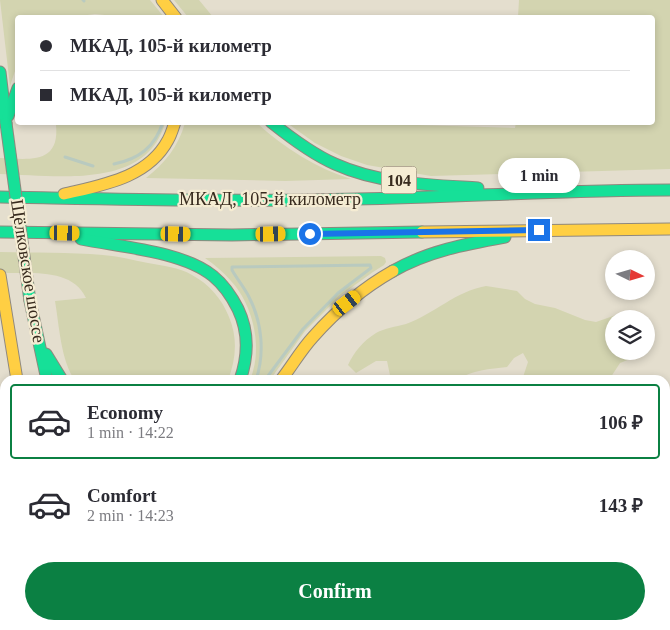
<!DOCTYPE html>
<meta charset="utf-8">
<style>
body{margin:0;font-family:Georgia,serif;background:#f2f2f3;color:#2b2b33;height:100vh;display:flex;flex-direction:column;font-size:19px;white-space:nowrap}
*{box-sizing:border-box;margin:0}
p{font-size:16px;color:#7c7c81}
.icon{flex:none;width:28px;height:28px;fill:none;stroke:currentColor;stroke-width:2;stroke-linecap:round;stroke-linejoin:round}
.map{position:relative;flex:1;overflow:hidden}
.drawer{position:absolute;left:0px;top:375px;width:670px;height:255px;display:flex;flex-direction:column;background:#fff;border-radius:15px 15px 0 0;box-shadow:0 2px 8px #0003}
.drawer>*{flex:none}
.top-card{position:absolute;left:15px;top:15px;width:640px;height:110px;border-radius:5px;box-shadow:0 2px 8px #0003;display:grid;align-content:center;height:110px;padding:0 25px;background:#fff}
.needle{width:32px;rotate:95deg}
.tools{position:absolute;left:605px;top:250px;display:grid;gap:10px}
.tools a{display:grid;place-items:center;width:50px;height:50px;border-radius:50%;background:#fff;box-shadow:0 2px 8px #0003;font-size:25px}
.end{position:absolute;width:22px;height:22px;margin:-11px;border:6px solid #1a73e8;background:#fff;box-shadow:0 0 0 2px #fff}
.from{border-radius:50%}
.bubble{position:absolute;height:35px;border-radius:18px;background:#fff;box-shadow:0 2px 8px #0003;font-size:16px;font-weight:700;line-height:35px;text-align:center}
.car{position:absolute;width:15px;height:30px;margin:-15px -8px;border-radius:6px;box-shadow:0 0 4px 1px #0007;background:linear-gradient(#f5c518 24%,#345 0 40%,#f5c518 0 76%,#345 0 86%,#f5c518 0)}
.top-card b{display:flex;align-items:center;gap:18px;height:48px;font-size:19px}
.top-card b+b{border-top:1px solid #e1e1e2}
.top-card i{width:12px;height:12px;background:#2b2b33}
ul{padding:9px 0 0;list-style:none}
li{display:flex;align-items:center;gap:15px;height:75px;margin:0 10px 8px;padding:0 15px;border:2px solid transparent;border-radius:5px}
li div{flex:1}
li b{display:block;font-size:19px}
li em{font-style:normal;font-weight:700}
li.current{border-color:#0b8043}
li>.icon{width:45px;height:45px;stroke-width:1.5}
.primary-button{display:flex;gap:10px;margin-top:auto;padding:10px 25px}
.primary-button a{flex:1;height:58px;border-radius:30px;background:#0b8043;color:#fff;font-size:20px;font-weight:700;line-height:58px;text-align:center}
.map>svg:first-child{display:block}
.green{fill:#d3d4b0}
.lines{fill:none;stroke-linecap:round;stroke-linejoin:round}
.stream{stroke:#b9cabf;stroke-width:3}
.fast-casing{stroke:#8f887e;stroke-width:13}
.slow-casing{stroke:#8f887e;stroke-width:13}
.jam-casing{stroke:#8f887e;stroke-width:13}
.fast{stroke:#16e098;stroke-width:11}
.slow{stroke:#ffcf43;stroke-width:11}
.jam{stroke:#f24e42;stroke-width:11}
.fast-bridge-casing{stroke:#8f887e;stroke-width:13;stroke-linecap:butt}
.fast-bridge{stroke:#16e098;stroke-width:11}
.route{stroke:#1a73e8;stroke-width:6}
.labels{text-anchor:middle;stroke-width:4.5;stroke-linejoin:round;paint-order:stroke}
.shield{fill:#f5ecd3;stroke:#716554;stroke-width:1}
.shield-label{font-size:16px;font-weight:bold;fill:#382b1e}
.street-label{font-size:18px;fill:#382b1e;stroke:#f5ecd3}
</style>
<div class="map">
<svg width="670" height="630" viewBox="0 0 670 630">
<rect width="100%" height="100%" fill="#e4dece"/>
<g class="green">
<polygon points="0,0 150,0 164,17 124,17 95,14 73,17 18,18 17,65 10,86"/>
<polygon points="174,0 199,0 213,17 188,17"/>
<polygon points="519,0 670,0 670,169 431,176 367,165 341,156 315,143 287,123 349,123 515,128 516,122 652,122 652,18 518,17"/>
<path d="M24 123H165C146 191 54 175 0 174V158C28 159 60 165 56 125H24Z"/>
<path d="M257 123C284 148 316 168 351 179L285 181 146 178C165 163 178 147 185 123Z"/>
<path d="M0 252C34 253 69 252 103 255 118 256 133 260 148 263 163 266 179 267 192 275 209 284 222 299 229 317 238 338 236 360 228 380H75C61 362 59 324 55 301L86 298C72 267 28 274 0 273Z"/>
<path d="M381 256 385 258 386 262 384 265 373 272 341 295 305 331 270 380H250C263 349 254 306 231 281 223 272 215 265 205 258Z"/>
<path d="M486 286 517 291 525 299 535 304 555 308 585 320 596 322 616 315H627L637 319H614V351H637L630 359 620 363 609 380H522L528 362 523 353 514 358 507 367C490 369 472 370 457 380H391L387 361H376L356 373 348 365C354 352 363 341 376 333 385 328 395 327 406 324 434 314 456 291 486 286Z"/>
</g>
<g class="lines">
<g class="stream">
<polyline points="83,0 84,1"/>
<polyline points="65,157 93,166"/>
<path d="M114 164C139 159 155 147 163 122"/>
<path d="M256 380C265 353 262 322 249 297 244 287 237 279 232 270V267L370 265 371 268 338 293 303 329 265 380"/>
</g>
<g class="fast-casing">
<g id="fast">
<polyline points="0,72 6,123"/>
<polyline points="8,116 18,88"/>
<path d="M271 122C291 138 312 154 335 164 379 184 431 185 478 188"/>
<path d="M0 197C119 199 237 202 356 199 461 197 565 190 670 190"/>
<polyline points="0,232 232,235 422,232"/>
<path d="M81 239C120 247 182 251 213 276 224 285 232 297 238 309 249 332 248 357 240 380"/>
<path d="M393 271C428 251 466 244 505 237"/>
<polyline points="30,301 47,380"/>
<polyline points="46,354 62,380"/>
<polyline points="0,567 5,571"/>
<polyline points="75,625 81,630"/>
<polyline points="128,625 131,630"/>
<polyline points="171,625 172,630"/>
</g>
</g>
<g class="slow-casing">
<g id="slow">
<polyline points="162,0 176,18"/>
<path d="M64 194C102 185 148 178 168 140 171 135 173 128 175 122"/>
<polyline points="422,232 670,229"/>
<polyline points="0,275 17,380"/>
<path d="M281 380C292 366 301 350 313 337 336 311 363 288 393 271"/>
</g>
</g>
<g class="jam-casing">
<polyline id="jam" points="101,625 104,630"/>
</g>
<use href="#fast" class="fast"/>
<use href="#slow" class="slow"/>
<use href="#jam" class="jam"/>
<g class="fast-bridge-casing">
<polyline id="fast-bridge" points="6,123 30,301"/>
</g>
<use href="#fast-bridge" class="fast-bridge"/>
</g>
<g class="lines">
<polyline class="route" points="310,234 539,230"/>
</g>
<g class="labels">
<rect class="shield" x="381.5" y="166.5" width="35" height="27" rx="4"/>
<g class="shield-label">
<text x="399" y="186">104</text>
</g>
<g class="street-label">
<text x="270" y="205">МКАД, 105-й километр</text>
<text transform="translate(28 271) rotate(81)" y="6">Щёлковское шоссе</text>
</g>
</g>
</svg>
<div class="tools">
<a><svg class="needle" viewBox="-14 -14 28 28"><path d="M0-13l5 13h-10z" fill="#e53935"/><path d="M0 13l5-13h-10z" fill="#7c7c81"/></svg></a>
<a><svg class="icon" aria-label="layers" viewBox="0 0 24 24"><path d="M12 4l9 5-9 5-9-5zM3 14l9 5 9-5"/></svg></a>
</div>
<i class="end from" style="left:310px;top:234px"></i>
<i class="end" style="left:539px;top:230px"></i>
<div class="bubble" style="left:498px;top:158px;width:82px">1 min</div>
<i class="car" style="left:65px;top:233px;rotate:91deg"></i>
<i class="car" style="left:176px;top:234px;rotate:91deg"></i>
<i class="car" style="left:271px;top:234px;rotate:89deg"></i>
<i class="car" style="left:347px;top:303px;rotate:53deg"></i>
<div class="top-card">
<b><i class="from"></i>МКАД, 105-й километр</b>
<b><i></i>МКАД, 105-й километр</b>
</div>
<section class="drawer">
<ul>
<li class="current"><svg class="icon" aria-label="car" viewBox="0 0 24 24"><path d="M5 17H2v-5l4-1 3-4h7l3 4 3 1v5h-3M9 17h6M6 11h13"/><circle cx="7" cy="17" r="2"/><circle cx="17" cy="17" r="2"/></svg><div><b>Economy</b><p>1 min · 14:22</p></div><em>106 ₽</em></li>
<li><svg class="icon" aria-label="car" viewBox="0 0 24 24"><path d="M5 17H2v-5l4-1 3-4h7l3 4 3 1v5h-3M9 17h6M6 11h13"/><circle cx="7" cy="17" r="2"/><circle cx="17" cy="17" r="2"/></svg><div><b>Comfort</b><p>2 min · 14:23</p></div><em>143 ₽</em></li>
</ul>
<div class="primary-button"><a>Confirm</a></div>
</section>
</div>
